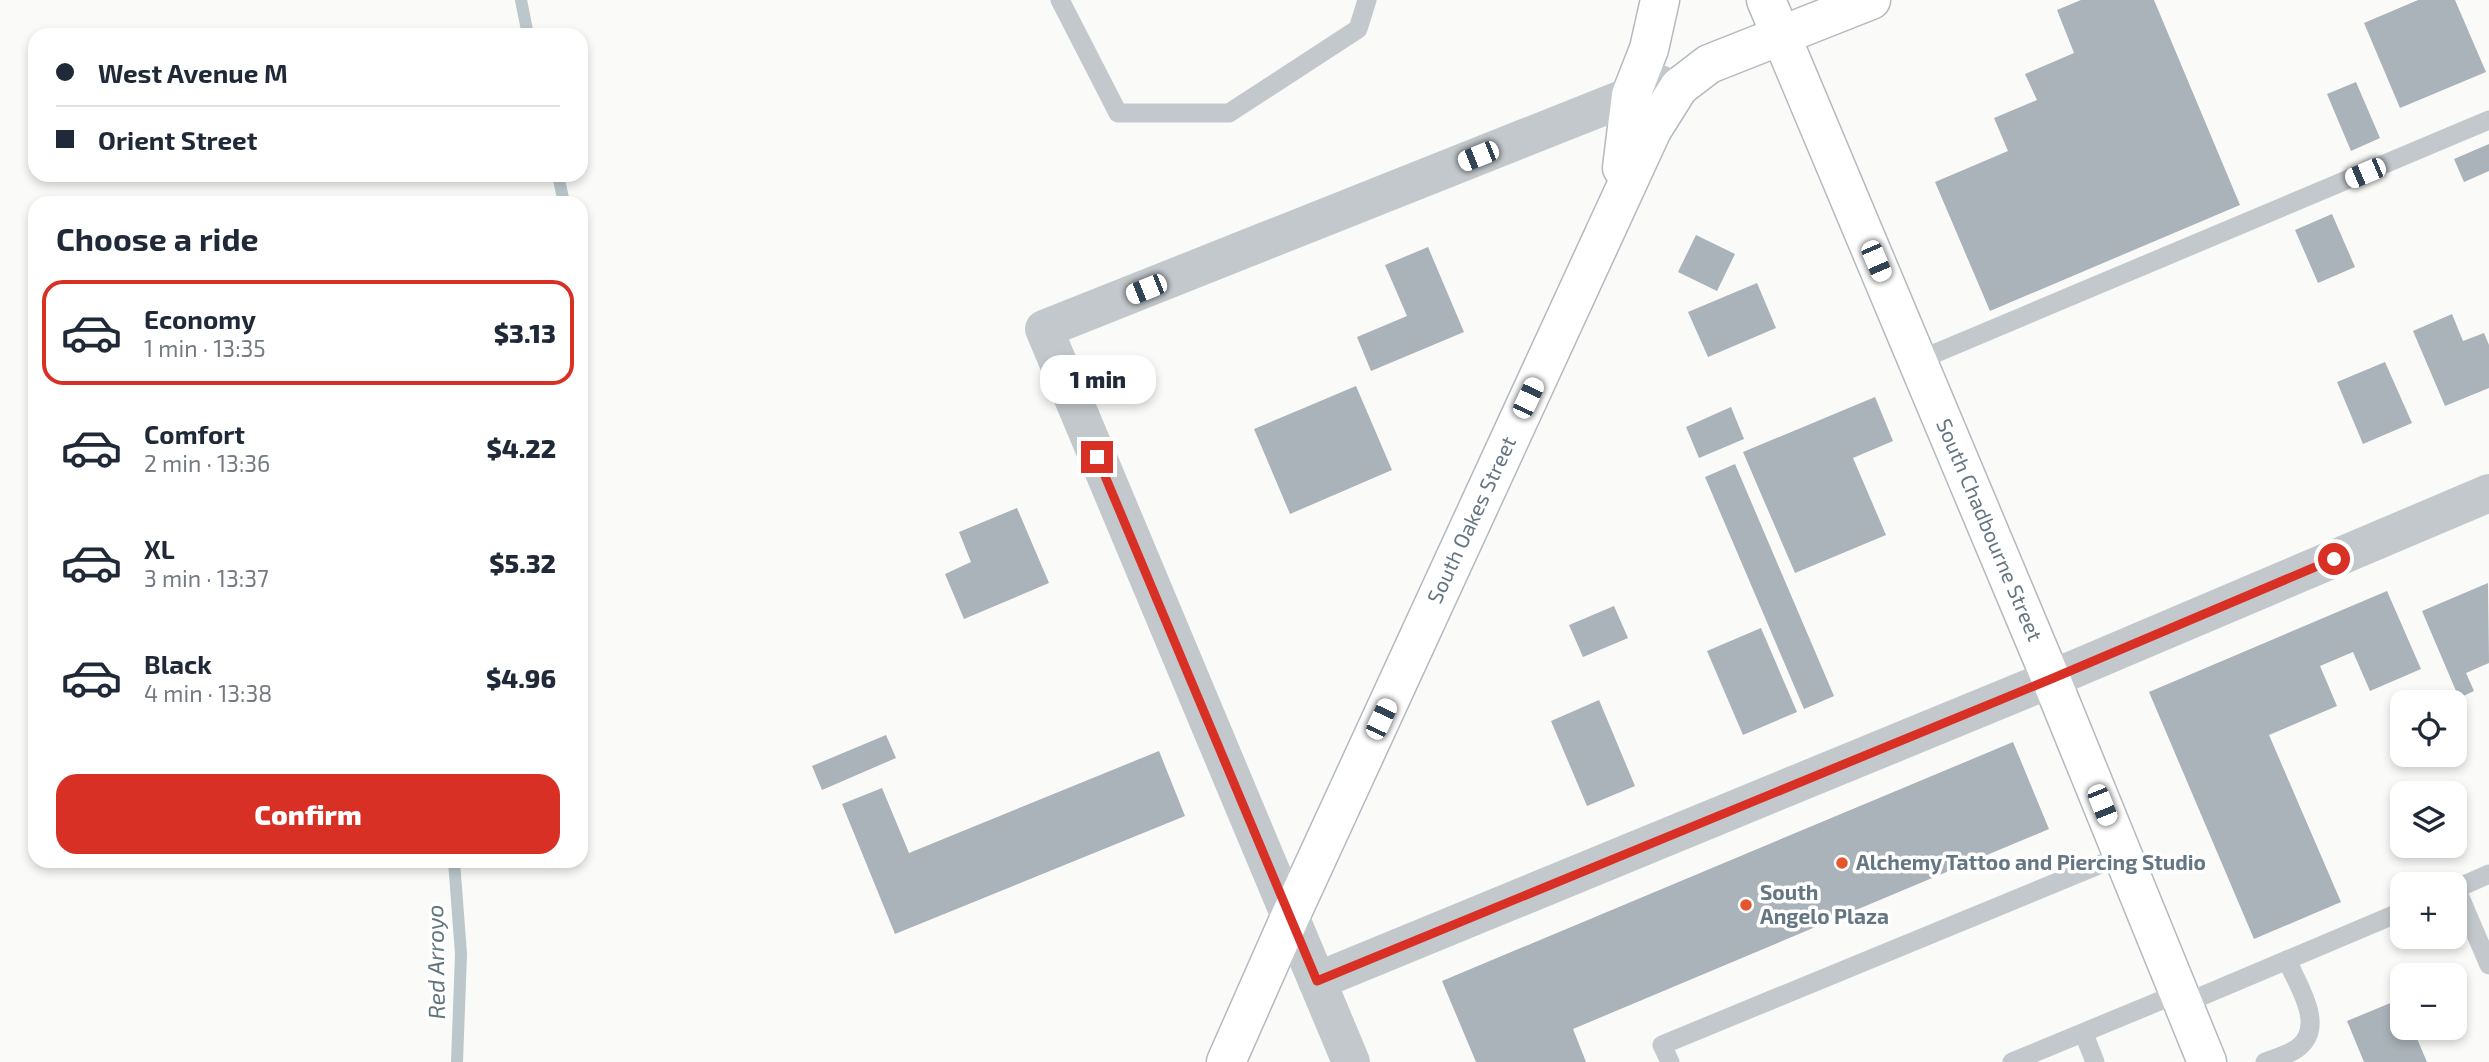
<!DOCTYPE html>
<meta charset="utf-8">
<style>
body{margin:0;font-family:"Exo 2",sans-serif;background:#f6f6f7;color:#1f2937;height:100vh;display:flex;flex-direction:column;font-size:26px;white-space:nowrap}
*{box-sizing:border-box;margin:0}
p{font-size:23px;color:#747a83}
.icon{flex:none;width:38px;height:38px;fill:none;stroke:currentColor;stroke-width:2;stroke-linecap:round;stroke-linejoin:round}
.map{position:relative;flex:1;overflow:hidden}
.panel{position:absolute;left:28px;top:196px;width:560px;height:672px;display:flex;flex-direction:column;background:#fff;border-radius:21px;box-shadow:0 4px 10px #0003}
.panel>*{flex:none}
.hud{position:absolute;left:28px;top:28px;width:560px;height:154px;border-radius:21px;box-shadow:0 4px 10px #0003;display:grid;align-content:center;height:154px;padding:0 28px;background:#fff}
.fabs{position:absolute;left:2390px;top:690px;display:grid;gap:14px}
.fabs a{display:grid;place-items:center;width:77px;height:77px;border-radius:14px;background:#fff;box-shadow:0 4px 10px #0003;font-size:35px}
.end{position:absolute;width:32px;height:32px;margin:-16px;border:9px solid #d93025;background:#fff;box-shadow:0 0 0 4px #fff}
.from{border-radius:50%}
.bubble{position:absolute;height:49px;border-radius:21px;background:#fff;box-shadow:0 4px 10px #0003;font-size:23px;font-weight:800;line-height:49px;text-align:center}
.car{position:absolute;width:21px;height:42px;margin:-21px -10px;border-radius:9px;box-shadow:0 0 5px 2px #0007;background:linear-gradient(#fff 24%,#345 0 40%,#fff 0 76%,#345 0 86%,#fff 0)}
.hud b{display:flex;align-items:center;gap:24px;height:66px;font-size:26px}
.hud b+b{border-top:2px solid #e0e1e3}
.hud i{width:18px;height:18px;background:#1f2937}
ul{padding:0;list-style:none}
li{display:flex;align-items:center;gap:21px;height:105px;margin:0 14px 10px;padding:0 14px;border:4px solid transparent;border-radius:21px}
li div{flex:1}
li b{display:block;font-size:26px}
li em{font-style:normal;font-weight:800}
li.on{border-color:#d93025}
li>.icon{width:63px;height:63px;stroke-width:1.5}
h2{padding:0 28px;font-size:32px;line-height:84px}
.action{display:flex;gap:14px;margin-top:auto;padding:14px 28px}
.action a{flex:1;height:80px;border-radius:21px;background:#d93025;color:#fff;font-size:28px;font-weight:800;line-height:80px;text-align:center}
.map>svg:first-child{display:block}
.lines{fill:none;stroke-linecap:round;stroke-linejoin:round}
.stream{stroke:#bbc7cb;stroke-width:12}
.building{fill:#aab3b9}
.secondary-casing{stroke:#b3babf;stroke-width:41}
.service{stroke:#c3c8cc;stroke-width:19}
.minor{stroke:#c3c8cc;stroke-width:38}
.secondary{stroke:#fff;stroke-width:38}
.route{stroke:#d93025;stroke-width:9}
.poi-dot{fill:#e4572e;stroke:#fff;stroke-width:2.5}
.labels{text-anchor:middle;stroke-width:7;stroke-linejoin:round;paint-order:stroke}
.street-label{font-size:21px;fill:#657683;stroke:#fff}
.poi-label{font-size:21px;font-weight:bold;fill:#657683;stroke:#fff;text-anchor:start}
.water-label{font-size:23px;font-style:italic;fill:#60757c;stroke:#fff}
</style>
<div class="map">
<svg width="2489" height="1062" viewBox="0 0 2489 1062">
<rect width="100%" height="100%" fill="#fafaf8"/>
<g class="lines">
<g class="stream">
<polyline points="521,0 528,35"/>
<polyline points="558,175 564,203"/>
<polyline points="454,861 461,954 457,1062"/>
</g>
</g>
<g class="building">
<polygon points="2081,0 2154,0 2240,205 1990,311 1935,182 2008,151 1994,118 2037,100 2025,74 2074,53 2057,10"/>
<polygon points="2418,0 2455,0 2486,72 2400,108 2364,23"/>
<polygon points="2356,82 2380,138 2351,151 2327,94"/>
<polygon points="2489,144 2489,171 2464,182 2454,159"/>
<polygon points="2332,214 2355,267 2318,283 2295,230"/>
<polygon points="1696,235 1735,254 1717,291 1678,272"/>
<polygon points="1428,247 1464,332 1371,371 1357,337 1407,316 1385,265"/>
<polygon points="1757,283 1776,328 1708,357 1688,312"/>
<polygon points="2452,314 2463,341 2484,333 2489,345 2489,388 2445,406 2413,331"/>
<polygon points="2385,362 2412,423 2363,444 2337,382"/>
<polygon points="1356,386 1392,470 1290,514 1254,429"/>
<polygon points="1875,397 1893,441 1853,458 1886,535 1795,573 1743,452"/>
<polygon points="1731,407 1744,439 1699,458 1686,427"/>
<polygon points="1735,464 1834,696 1804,709 1705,477"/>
<polygon points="1017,508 1049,583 964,619 945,574 971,562 959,532"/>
<polygon points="2488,583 2489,663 2466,673 2474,691 2459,698 2422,611"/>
<polygon points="2387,591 2421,669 2370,691 2353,652 2320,666 2337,706 2269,735 2341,902 2254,939 2149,692"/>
<polygon points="1614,606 1628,638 1583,657 1569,625"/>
<polygon points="1761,628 1797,712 1743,735 1707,651"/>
<polygon points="1599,700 1635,786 1587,806 1551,721"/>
<polygon points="886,735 896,758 822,790 812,766"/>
<polygon points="2013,742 2049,829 1573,1029 1586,1062 1476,1062 1442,981"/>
<polygon points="1159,751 1185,816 895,934 842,804 882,788 909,853"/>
<polygon points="2400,999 2403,1005 2403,1027 2412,1027 2427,1062 2364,1062 2347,1021"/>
</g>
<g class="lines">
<g class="secondary-casing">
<g id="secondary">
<polyline points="1766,0 2051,679 2207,1062"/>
<polyline points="1622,168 1631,95 1649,49 1660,0"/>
<polyline points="1226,1062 1290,917 1652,130 1679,87 1709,64 1871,0"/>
</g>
</g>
<g class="service">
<polyline points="1060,0 1118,113 1229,113 1358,29 1367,0"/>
<polyline points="1917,361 2489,120"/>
<polyline points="2456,888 2489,965"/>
<polyline points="2455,889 2489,874"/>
<polyline points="2183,1004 2403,911"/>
<polyline points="2084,1034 2095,1062"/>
<polyline points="1670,1062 1662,1045 2123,855"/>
<polyline points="2012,1062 2179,993"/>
<path d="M2265 1062C2275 1058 2292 1054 2300 1046 2325 1024 2297 984 2287 960"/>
</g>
<g class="minor">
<polyline points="1317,981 2051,679 2489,493"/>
<polyline points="1351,1062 1044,329 1660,84"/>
</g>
<use href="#secondary" class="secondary"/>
</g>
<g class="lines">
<polyline class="route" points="1097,457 1317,981 2051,679 2334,559"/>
</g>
<g class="poi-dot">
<circle cx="1842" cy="863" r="7"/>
<circle cx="1746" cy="905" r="7"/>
</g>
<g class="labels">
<g class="street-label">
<text transform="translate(1472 520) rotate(-65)" y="7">South Oakes Street</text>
<text transform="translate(1989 530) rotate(67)" y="7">South Chadbourne Street</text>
</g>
<g class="poi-label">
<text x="1856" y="870">Alchemy Tattoo and Piercing Studio</text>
<text x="1760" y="900">South<tspan x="1760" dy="24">Angelo Plaza</tspan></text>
</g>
<g class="water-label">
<text transform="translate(436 962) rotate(-91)" y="8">Red Arroyo</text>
</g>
</g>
</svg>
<div class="fabs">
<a><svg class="icon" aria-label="locate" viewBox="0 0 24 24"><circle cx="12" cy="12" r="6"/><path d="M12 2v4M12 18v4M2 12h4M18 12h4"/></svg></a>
<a><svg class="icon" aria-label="layers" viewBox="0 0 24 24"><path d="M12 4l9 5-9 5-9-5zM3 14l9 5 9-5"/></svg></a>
<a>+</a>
<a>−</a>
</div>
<i class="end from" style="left:2334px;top:559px"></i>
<i class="end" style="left:1097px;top:457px"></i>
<div class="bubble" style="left:1040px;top:355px;width:116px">1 min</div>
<i class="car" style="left:1478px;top:156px;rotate:248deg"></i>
<i class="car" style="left:2365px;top:173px;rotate:247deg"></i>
<i class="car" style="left:1876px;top:261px;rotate:157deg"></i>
<i class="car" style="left:1146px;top:289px;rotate:248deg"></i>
<i class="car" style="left:1528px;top:398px;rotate:25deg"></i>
<i class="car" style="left:1381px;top:719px;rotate:25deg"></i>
<i class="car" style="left:2102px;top:805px;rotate:158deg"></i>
<div class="hud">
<b><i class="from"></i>West Avenue M</b>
<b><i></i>Orient Street</b>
</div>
<section class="panel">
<h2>Choose a ride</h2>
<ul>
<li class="on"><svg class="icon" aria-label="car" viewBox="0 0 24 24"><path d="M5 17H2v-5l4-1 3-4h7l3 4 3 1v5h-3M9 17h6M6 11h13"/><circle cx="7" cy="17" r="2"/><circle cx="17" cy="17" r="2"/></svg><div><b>Economy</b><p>1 min · 13:35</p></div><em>$3.13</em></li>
<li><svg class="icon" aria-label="car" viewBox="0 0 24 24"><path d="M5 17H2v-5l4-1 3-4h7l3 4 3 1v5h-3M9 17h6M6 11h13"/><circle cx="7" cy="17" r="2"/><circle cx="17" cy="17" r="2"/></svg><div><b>Comfort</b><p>2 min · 13:36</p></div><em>$4.22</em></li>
<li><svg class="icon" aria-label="car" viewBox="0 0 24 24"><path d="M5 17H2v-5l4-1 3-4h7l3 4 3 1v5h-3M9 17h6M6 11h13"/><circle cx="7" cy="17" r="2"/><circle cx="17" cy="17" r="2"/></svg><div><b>XL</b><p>3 min · 13:37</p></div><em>$5.32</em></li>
<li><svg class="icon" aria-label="car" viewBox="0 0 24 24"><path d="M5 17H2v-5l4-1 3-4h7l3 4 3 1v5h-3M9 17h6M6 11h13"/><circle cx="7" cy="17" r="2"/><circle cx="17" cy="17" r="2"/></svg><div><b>Black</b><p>4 min · 13:38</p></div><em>$4.96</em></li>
</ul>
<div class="action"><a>Confirm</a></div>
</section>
</div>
